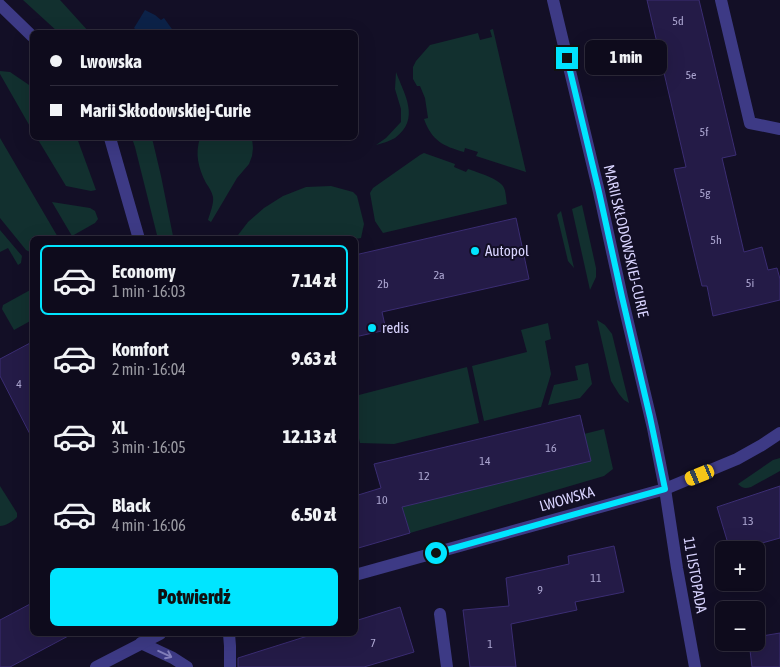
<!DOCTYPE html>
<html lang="pl">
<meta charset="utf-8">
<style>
body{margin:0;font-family:"Asap Condensed",sans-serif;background:#1c1929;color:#f1f3f6;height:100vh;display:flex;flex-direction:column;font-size:19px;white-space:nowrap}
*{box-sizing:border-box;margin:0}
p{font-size:16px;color:#9b9ba3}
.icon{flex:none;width:28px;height:28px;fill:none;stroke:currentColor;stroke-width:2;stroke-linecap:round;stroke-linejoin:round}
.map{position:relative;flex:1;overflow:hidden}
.side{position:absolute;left:30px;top:236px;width:328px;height:400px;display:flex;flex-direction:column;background:#0e0b1c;border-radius:8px;box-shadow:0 5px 20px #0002,0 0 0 1px #2e2b3b}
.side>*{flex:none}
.banner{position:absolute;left:30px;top:30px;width:328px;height:110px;border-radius:8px;box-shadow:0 5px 20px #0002,0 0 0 1px #2e2b3b;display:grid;align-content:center;height:110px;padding:0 20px;background:#0e0b1c}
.controls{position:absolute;left:715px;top:541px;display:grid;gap:10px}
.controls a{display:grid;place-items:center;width:50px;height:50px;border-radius:8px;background:#0e0b1c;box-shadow:0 5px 20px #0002,0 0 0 1px #2e2b3b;font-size:25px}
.end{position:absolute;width:22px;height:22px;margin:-11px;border:6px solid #00e5ff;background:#111;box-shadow:0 0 0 2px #111}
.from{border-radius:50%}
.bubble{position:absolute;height:35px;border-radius:8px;background:#0e0b1c;box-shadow:0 5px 20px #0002,0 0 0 1px #2e2b3b;font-size:16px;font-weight:800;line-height:35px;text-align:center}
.car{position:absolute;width:15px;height:30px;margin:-15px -8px;border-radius:6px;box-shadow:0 0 4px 1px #0007;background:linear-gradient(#f5c518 24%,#345 0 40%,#f5c518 0 76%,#345 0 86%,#f5c518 0)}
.banner b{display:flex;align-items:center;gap:18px;height:48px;font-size:19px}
.banner b+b{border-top:1px solid #2e2b3b}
.banner i{width:12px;height:12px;background:#f1f3f6}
ul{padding:9px 0 0;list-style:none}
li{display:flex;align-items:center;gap:15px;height:70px;margin:0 10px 8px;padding:0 10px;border:2px solid transparent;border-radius:8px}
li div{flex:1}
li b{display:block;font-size:19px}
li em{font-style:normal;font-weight:800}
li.current{border-color:#00e5ff}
li>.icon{width:45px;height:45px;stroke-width:1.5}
.primary-button{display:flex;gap:10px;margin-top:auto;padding:10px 20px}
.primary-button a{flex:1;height:58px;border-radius:8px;background:#00e5ff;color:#111;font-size:20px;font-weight:800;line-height:58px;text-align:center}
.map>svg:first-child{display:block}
.green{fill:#12302f}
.water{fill:#0c2248}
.building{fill:#241b47;stroke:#3b2d73}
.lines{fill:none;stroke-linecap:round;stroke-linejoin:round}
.minor{stroke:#3d3a85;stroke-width:12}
.tertiary{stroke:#3d3a85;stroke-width:12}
.oneway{stroke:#837fbc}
.route{stroke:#00e5ff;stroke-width:6}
.poi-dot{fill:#00e5ff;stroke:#130f26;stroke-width:2}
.labels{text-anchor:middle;stroke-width:4;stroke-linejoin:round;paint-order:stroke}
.number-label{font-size:12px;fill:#aca6d1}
.street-label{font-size:15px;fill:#d9d4ff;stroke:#130f26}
.poi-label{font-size:15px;fill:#d9d4ff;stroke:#130f26;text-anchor:start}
</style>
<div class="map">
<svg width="780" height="667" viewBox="0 0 780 667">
<rect width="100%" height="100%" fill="#130f26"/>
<g class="green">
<polygon points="23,0 60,0 89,32 58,32"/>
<path d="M493 29 526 172 476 156 478 152 465 148 464 152C443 146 432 141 424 119L428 118 425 98 420 86H417L413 79V67L416 61 430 45 478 33 480 40 492 37 490 30Z"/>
<polygon points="0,71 10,72 32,87 32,130 0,74"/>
<path d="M396 72C404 94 421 119 395 138 390 141 383 143 376 145L386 138 401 122V109L395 89Z"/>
<polygon points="0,138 59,239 32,239 32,253 26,250 0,218"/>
<polygon points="37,138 77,138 96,190 91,191 66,186"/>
<polygon points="132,138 152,138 161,176 173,236 172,239 158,239 135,147"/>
<path d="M200 138H252L253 148 252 156 249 164 237 178 211 222 208 220C210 213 214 204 213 197 212 192 209 187 206 183 198 167 195 154 200 138Z"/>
<path d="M424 153 455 164 454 167 466 172 468 169C476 172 501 179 504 188 506 192 506 199 507 204L383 233 375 221 370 193 373 188 420 155Z"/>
<polygon points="331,186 353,192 357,196 364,224 361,238 355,239 235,239 248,222 264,208 283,196 306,187"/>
<polygon points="52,202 90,208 95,211 98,219 95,223 72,236"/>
<polygon points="582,205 596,268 596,277 590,290 572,209"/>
<polygon points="561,211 574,268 568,261 557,215"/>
<polygon points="0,230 22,256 21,263 18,265 8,248 0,252"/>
<polygon points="32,289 32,320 14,330 2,309 3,305"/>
<polygon points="597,320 605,325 612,334 629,403 624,400 619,394 611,381"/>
<polygon points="548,323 551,339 545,341 551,374 541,407 484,421 472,366 527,352 521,330"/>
<polygon points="588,363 592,384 580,398 548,405 554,385 578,380 575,366"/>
<polygon points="467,367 479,423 394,444 360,443 355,422 355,396"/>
<polygon points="604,429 613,469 604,476 410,533 402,507 584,434"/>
<path d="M780 458V471L751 487C745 489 742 488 738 484L773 460Z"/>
<path d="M0 486 17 513V517C14 521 5 526 0 526Z"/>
</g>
<polygon class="water" points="145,10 155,15 161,20 164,18 174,32 139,32 134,28"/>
<g class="building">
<polygon points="647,0 699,0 736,155 722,158 744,252 762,247 768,270 777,268 780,279 780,300 713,316 707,286 702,286 674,169 686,167"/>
<polygon points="516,218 529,279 382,312 386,330 355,337 355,255"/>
<polygon points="32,342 32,438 0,376 0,359"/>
<polygon points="580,415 591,461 402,507 410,533 355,549 355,496 381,488 374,464"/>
<polygon points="780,486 780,538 737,550 730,550 717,507"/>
<polygon points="614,546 624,592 575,602 577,610 511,624 516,667 470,667 463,610 509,606 506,578 569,564 568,556"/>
<polygon points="32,603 32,634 72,634 10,667 0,667 0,620"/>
<polygon points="400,607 414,652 364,667 238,667 238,658 314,634 355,634 355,621"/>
<polygon points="780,633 780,667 752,667 749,642 756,642 756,637"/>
</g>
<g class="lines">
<g class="minor">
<polyline points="721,0 750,123 780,129"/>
<polyline points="440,614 447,667"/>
<polyline points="141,643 173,658 187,667"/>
<polyline points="96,667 160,634"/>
</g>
<g class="tertiary">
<polyline points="553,0 599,192 622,297 653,428 665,489 677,568 695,667"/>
<polyline points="0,5 32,36"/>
<polyline points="110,138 139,239"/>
<polyline points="355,575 665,489 737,459 762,445 780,433"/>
<polyline points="229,634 230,646 230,667"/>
</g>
</g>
<defs><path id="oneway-shaft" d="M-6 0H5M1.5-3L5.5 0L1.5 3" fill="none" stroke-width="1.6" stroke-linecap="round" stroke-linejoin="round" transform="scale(1.25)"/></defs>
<use class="oneway" href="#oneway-shaft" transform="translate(165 654) rotate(25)"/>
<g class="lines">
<polyline class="route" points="436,553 665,489 650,417 622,297 599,192 567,58"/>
</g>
<g class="poi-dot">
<circle cx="475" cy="251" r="5"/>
<circle cx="372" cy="328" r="5"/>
</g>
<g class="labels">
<g class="number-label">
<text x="678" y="25">5d</text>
<text x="691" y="79">5e</text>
<text x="704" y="136">5f</text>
<text x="705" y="197">5g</text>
<text x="716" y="244">5h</text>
<text x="439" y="279">2a</text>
<text x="750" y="287">5i</text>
<text x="383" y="288">2b</text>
<text x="19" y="388">4</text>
<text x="551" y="452">16</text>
<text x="485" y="465">14</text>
<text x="424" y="480">12</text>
<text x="382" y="504">10</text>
<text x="748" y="525">13</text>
<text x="596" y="582">11</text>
<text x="540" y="594">9</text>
<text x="373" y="647">7</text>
<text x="490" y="648">1</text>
</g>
<g class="street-label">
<text transform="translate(626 241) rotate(77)" y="5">MARII SKŁODOWSKIEJ-CURIE</text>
<text transform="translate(567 499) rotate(-16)" y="5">LWOWSKA</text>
<text transform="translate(695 575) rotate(80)" y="5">11 LISTOPADA</text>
</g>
<g class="poi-label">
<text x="485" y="256">Autopol</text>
<text x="382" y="333">redis</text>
</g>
</g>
</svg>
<div class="controls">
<a>+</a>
<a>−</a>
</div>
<i class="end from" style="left:436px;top:553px"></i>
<i class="end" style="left:567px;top:58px"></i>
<div class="bubble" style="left:585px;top:40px;width:82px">1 min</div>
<i class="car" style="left:700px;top:475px;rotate:248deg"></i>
<div class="banner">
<b><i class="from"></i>Lwowska</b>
<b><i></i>Marii Skłodowskiej-Curie</b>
</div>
<section class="side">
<ul>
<li class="current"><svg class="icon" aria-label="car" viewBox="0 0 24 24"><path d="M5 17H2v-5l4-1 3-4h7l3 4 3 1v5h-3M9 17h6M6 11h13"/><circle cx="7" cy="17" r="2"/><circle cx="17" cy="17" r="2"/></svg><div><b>Economy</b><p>1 min · 16:03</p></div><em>7.14 zł</em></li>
<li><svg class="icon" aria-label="car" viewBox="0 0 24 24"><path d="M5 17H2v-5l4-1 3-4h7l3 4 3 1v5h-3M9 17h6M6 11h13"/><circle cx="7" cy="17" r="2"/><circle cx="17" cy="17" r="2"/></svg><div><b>Komfort</b><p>2 min · 16:04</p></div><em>9.63 zł</em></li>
<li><svg class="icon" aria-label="car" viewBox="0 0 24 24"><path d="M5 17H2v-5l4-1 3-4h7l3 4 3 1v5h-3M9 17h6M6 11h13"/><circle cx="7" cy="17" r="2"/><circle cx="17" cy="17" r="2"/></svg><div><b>XL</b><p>3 min · 16:05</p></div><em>12.13 zł</em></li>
<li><svg class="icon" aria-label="car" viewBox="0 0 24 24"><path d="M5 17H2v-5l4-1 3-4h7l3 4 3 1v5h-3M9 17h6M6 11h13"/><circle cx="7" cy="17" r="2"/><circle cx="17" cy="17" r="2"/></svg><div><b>Black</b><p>4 min · 16:06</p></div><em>6.50 zł</em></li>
</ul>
<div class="primary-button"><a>Potwierdź</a></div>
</section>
</div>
